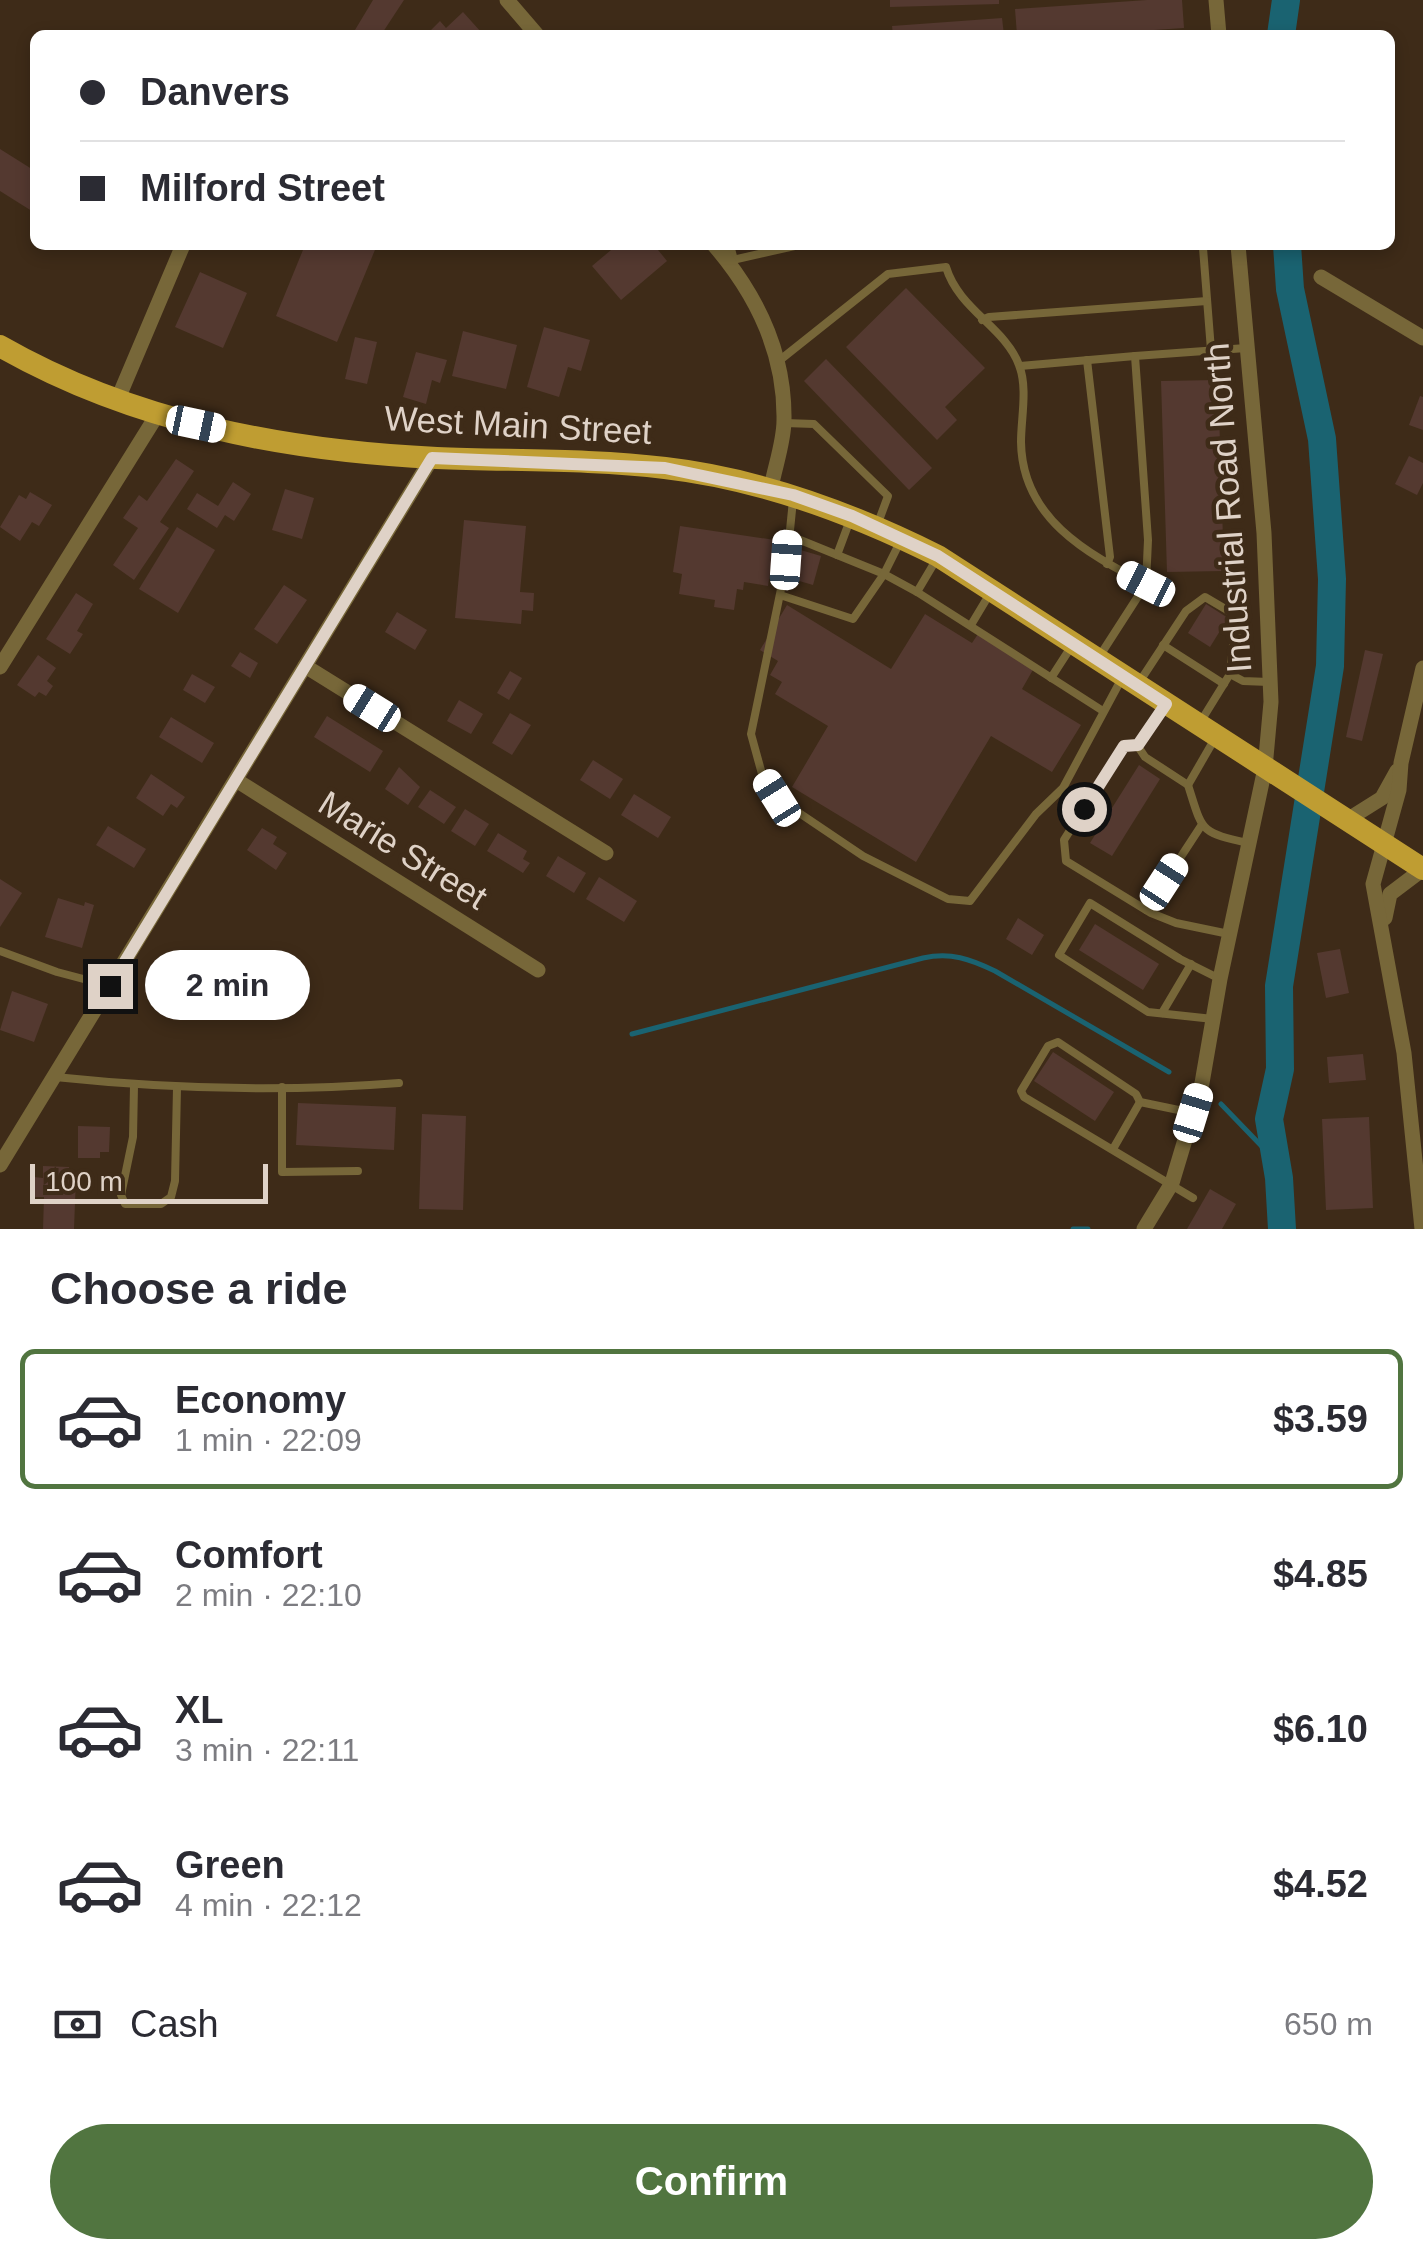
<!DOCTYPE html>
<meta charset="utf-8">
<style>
body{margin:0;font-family:Helvetica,sans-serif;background:#f7f7f7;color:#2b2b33;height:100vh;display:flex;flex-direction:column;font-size:38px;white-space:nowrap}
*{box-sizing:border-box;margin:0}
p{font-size:32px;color:#7c7c81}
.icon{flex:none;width:55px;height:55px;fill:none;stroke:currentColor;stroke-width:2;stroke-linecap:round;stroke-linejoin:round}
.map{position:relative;height:1229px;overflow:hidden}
.sheet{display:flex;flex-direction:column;background:#fff;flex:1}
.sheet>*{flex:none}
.banner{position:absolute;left:30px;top:30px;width:1365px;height:220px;border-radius:15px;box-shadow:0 5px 15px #0003;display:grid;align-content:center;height:220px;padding:0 50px;background:#fff}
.scale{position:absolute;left:30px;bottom:25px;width:238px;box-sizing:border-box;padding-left:10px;border:5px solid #dfd2c7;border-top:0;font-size:28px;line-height:35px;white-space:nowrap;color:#dfd2c7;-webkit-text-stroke:8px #3e2b18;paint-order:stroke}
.end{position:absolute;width:45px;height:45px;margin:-22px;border:12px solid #dfd2c7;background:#111;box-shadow:0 0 0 5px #111}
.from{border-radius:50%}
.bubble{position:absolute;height:70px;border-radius:35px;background:#fff;box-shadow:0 5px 15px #0003;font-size:32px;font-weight:700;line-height:70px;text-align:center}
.car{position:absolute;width:30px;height:60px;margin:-30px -15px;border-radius:12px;box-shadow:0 0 8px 2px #0007;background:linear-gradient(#fff 24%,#345 0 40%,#fff 0 76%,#345 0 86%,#fff 0)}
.banner b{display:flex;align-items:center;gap:35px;height:95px;font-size:38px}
.banner b+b{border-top:2px solid #e1e1e2}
.banner i{width:25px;height:25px;background:#2b2b33}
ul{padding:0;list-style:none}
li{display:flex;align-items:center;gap:30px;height:140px;margin:0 20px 15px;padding:0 30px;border:5px solid transparent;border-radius:15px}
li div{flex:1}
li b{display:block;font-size:38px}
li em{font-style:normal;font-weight:700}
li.on{border-color:#517540}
li>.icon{width:90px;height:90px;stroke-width:1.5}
h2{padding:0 50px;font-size:45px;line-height:120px}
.pay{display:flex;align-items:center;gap:25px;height:110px;padding:0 50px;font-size:38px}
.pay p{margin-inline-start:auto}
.button{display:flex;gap:20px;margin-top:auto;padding:20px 50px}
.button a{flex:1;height:115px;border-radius:60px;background:#517540;color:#fff;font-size:40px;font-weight:700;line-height:115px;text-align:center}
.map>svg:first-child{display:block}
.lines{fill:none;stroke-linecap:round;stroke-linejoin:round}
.stream{stroke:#1a6371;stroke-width:5}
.river{stroke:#1a6371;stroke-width:28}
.building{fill:#543930}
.lane{stroke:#776739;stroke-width:8}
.street{stroke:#776739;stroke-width:15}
.primary{stroke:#bf9d32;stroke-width:22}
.route{stroke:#dfd2c7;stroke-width:12}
.labels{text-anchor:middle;stroke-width:9;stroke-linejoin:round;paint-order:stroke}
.street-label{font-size:35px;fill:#dfd2c7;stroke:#3e2b18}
</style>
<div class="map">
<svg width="1423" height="1229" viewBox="0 0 1423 1229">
<rect width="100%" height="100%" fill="#3e2b18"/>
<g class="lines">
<g class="stream">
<path d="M632 1034 923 958C951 952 970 959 995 971L1169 1072"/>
<polyline points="1221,1104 1275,1160"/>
<polyline points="1073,1229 1088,1229"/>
</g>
<g class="river">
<polyline points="1281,35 1286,0"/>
<polyline points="1282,1229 1279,1178 1269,1119 1280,1069 1279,986 1330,666 1332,579 1322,439 1290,289 1287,245"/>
</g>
</g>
<g class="building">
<polygon points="373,0 404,0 381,35 352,35"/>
<polygon points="890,0 999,0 999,4 890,7"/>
<polygon points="1147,0 1182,0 1184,28 1079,35 1017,35 1015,9"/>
<polygon points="463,12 481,32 478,35 435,35 431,30 440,21 446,28"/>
<polygon points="1002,18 1004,35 893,35 892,26"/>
<polygon points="0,149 35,171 35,213 0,191"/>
<polygon points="305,245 377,245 337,342 276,316"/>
<polygon points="617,245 654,245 667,261 621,300 592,266"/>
<polygon points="200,272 247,293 223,348 175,327"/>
<polygon points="906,288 985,368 945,407 957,420 937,440 846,347"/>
<polygon points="544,327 590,340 581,371 568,367 559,397 527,387"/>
<polygon points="463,331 517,345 506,389 452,376"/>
<polygon points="355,337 377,342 367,384 345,379"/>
<polygon points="416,352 447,360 440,383 432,380 426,404 403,397"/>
<polygon points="826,359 932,468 909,490 804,381"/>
<polygon points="1218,380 1224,571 1167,572 1161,381"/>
<polygon points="1420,396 1423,397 1423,430 1409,425"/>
<polygon points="1409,456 1423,463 1423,483 1417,495 1395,484"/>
<polygon points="176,459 194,471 160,522 169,528 134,580 113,565 138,528 123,518 139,495 147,501"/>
<polygon points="233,482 251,494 234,521 225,515 217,528 187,509 197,493 218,506"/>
<polygon points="285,489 314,498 302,539 272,530"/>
<polygon points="30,492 52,505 39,526 32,522 20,541 0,527 19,495 26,499"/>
<polygon points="464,520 526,526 520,592 534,593 533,611 522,610 521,624 455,618"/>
<polygon points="680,526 775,540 768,586 744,582 743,590 737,589 734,610 714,607 715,600 679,594 682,574 673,572"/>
<polygon points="177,527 215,550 178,613 139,589"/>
<polygon points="787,546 821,556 813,585 779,575"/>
<polygon points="284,585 307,600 277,644 254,629"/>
<polygon points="76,593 93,604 77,631 83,634 70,654 46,639"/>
<polygon points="1206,604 1228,618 1210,647 1188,633"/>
<polygon points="787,605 891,669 925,614 972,643 978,634 1034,668 1022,689 1081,725 1052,772 991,736 916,862 792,787 828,726 775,694 782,682 770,675 778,661 760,650"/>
<polygon points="397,612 427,630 415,650 385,632"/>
<polygon points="1365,650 1383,654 1362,741 1346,737"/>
<polygon points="240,652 258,663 250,678 231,666"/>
<polygon points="38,655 56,668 47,681 53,686 46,696 39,692 35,697 17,685"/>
<polygon points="510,671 522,678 509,700 497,693"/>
<polygon points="192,674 215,687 205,703 183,690"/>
<polygon points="459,700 483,714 471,734 447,721"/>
<polygon points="510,713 531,725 512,755 492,743"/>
<polygon points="327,716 383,751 370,772 314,737"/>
<polygon points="171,717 214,743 202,763 159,737"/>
<polygon points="593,760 623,779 610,799 580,780"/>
<polygon points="1139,765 1160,779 1112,856 1090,843"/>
<polygon points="399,767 420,787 408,805 385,789"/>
<polygon points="151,774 185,797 177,808 171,804 163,816 136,798"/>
<polygon points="430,790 456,807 444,824 418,807"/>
<polygon points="634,794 671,817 658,838 621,815"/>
<polygon points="465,809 489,824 475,846 451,831"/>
<polygon points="108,826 146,849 134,868 96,845"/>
<polygon points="262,828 277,837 273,844 287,853 276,870 247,850"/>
<polygon points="498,833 527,851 523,859 530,863 523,873 487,851"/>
<polygon points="558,856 586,873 574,893 546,876"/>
<polygon points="599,877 637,901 624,922 586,899"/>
<polygon points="0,879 22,893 0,927"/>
<polygon points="58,898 84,906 85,902 94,905 82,948 45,937"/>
<polygon points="1018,918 1044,935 1032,955 1006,939"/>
<polygon points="1095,924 1159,964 1143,990 1079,950"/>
<polygon points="1340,949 1349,993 1326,998 1317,953"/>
<polygon points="12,991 48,1004 34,1042 0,1030"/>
<polygon points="1053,1052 1114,1092 1095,1121 1034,1081"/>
<polygon points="1363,1054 1366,1080 1329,1083 1327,1057"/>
<polygon points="298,1103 396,1107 394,1150 296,1145"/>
<polygon points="422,1114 466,1116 463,1210 419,1209"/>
<polygon points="1369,1117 1373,1208 1326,1210 1322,1119"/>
<polygon points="78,1126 110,1127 109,1152 100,1152 100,1158 78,1158"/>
<polygon points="43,1166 69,1167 69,1177 76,1177 74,1229 43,1229 44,1197 33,1197 34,1177 43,1178"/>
<polygon points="1210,1189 1236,1204 1222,1229 1187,1229"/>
</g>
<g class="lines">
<g class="lane">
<polyline points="730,245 734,260"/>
<polyline points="1203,248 1211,350"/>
<polyline points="728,261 799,245"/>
<polyline points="982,320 989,317 1207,301"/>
<path d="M780 360 888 274 946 267C959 310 1005 327 1019 365 1028 388 1021 418 1021 442 1022 518 1086 553 1146 584L1099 657"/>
<polyline points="1087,360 1110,557 1107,564"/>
<polyline points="1020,366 1135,356"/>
<polyline points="785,423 814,424 888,496 878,523"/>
<polyline points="793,500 787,560 751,734 762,774 777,798 863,856 948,899 970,901 1036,814 1063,788 1122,678"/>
<polyline points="788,535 884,574 917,592 1103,711"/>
<polyline points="837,555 850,520"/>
<polyline points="1146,584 1148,540 1135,356 1246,348"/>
<polyline points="917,592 936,560"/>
<polyline points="780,595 853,619 884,574 900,542"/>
<polyline points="971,625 989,595"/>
<polyline points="1163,645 1224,684"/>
<polyline points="1230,674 1243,681 1269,682"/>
<polyline points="1051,678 1071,647"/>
<polyline points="1140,681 1186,611 1205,597 1244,620 1233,645 1230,674 1201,721"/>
<polyline points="1165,704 1137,745 1123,746 1064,840 1066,861 1151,913 1176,923 1229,934"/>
<path d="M1137 745 1145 757 1188 785C1203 832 1199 832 1248 843"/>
<polyline points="1188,785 1214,740"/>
<polyline points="1146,910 1201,826"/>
<polyline points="0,951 57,972 110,986"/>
<polyline points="1162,1013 1191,964"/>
<polyline points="1213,1019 1148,1012 1059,955 1090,903 1180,959 1220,979"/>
<path d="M55 1077C169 1089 285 1092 399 1083"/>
<polyline points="134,1086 133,1137 121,1195 125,1204 161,1204 171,1197 175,1181 177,1088"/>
<polyline points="282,1087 282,1172 358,1171"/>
<polyline points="1193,1113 1140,1102 1136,1094 1058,1042 1048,1046 1021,1091 1024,1097 1193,1198"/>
<polyline points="1113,1149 1140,1102"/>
</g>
<g class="street">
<polyline points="507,0 537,35"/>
<polyline points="1216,0 1219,35"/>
<path d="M714 245C757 295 785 354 784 420 784 442 775 466 771 488"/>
<polyline points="1321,277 1423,338"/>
<polyline points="117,401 183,245"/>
<polyline points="305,666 606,853"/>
<polyline points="0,667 157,415"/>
<polyline points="236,780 538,970"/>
<polyline points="1347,820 1382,798 1397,771"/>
<polyline points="1385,918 1390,894 1423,869"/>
<polyline points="0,1165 432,458"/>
<polyline points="1144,1229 1172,1183 1202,1083 1220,979 1265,768 1271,702 1264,533 1238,245"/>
<polyline points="1422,1229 1404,1053 1373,884 1399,790 1401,763 1423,668"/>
</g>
<path class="primary" d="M0 346C133 422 285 451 437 458 511 461 593 459 665 468 761 479 852 513 938 556L1423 869"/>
</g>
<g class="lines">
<polyline class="route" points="110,986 432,458 665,468 793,495 852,516 938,556 1166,704 1138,745 1124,746 1084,809"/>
</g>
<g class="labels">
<g class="street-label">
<text transform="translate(518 425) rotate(3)" y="12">West Main Street</text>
<text transform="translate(1228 508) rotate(-94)" y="12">Industrial Road North</text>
<text transform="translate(403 850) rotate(32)" y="12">Marie Street</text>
</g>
</g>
</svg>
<div class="scale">100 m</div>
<i class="end from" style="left:1084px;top:809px"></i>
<i class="end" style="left:110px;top:986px"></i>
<div class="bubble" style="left:145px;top:950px;width:165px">2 min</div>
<i class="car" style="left:196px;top:424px;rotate:102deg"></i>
<i class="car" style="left:786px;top:560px;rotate:4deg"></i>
<i class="car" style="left:1146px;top:584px;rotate:297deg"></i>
<i class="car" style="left:372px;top:708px;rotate:302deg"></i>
<i class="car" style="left:777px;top:798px;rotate:328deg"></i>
<i class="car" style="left:1164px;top:882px;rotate:33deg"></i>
<i class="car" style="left:1193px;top:1113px;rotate:17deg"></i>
<div class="banner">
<b><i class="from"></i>Danvers</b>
<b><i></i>Milford Street</b>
</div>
</div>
<section class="sheet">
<h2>Choose a ride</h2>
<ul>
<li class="on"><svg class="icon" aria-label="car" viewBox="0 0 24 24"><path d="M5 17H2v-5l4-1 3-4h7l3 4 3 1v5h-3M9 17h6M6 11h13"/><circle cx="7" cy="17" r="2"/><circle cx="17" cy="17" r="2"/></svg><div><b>Economy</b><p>1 min · 22:09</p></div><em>$3.59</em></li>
<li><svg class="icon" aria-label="car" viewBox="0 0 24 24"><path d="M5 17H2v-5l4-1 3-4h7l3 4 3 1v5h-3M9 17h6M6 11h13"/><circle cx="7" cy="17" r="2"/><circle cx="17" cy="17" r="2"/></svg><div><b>Comfort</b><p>2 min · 22:10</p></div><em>$4.85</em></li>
<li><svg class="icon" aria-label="car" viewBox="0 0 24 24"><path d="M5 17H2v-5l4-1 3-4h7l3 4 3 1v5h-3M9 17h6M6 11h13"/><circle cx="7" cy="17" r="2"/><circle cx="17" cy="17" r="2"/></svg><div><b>XL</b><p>3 min · 22:11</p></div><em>$6.10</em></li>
<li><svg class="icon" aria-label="car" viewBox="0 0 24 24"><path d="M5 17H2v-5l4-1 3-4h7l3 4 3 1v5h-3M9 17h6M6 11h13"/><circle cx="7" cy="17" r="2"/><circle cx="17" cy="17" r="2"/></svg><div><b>Green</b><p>4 min · 22:12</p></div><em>$4.52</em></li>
</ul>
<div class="pay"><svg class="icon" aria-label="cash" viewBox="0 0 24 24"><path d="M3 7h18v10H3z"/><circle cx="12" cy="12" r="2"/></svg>Cash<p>650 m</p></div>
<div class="button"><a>Confirm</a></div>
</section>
